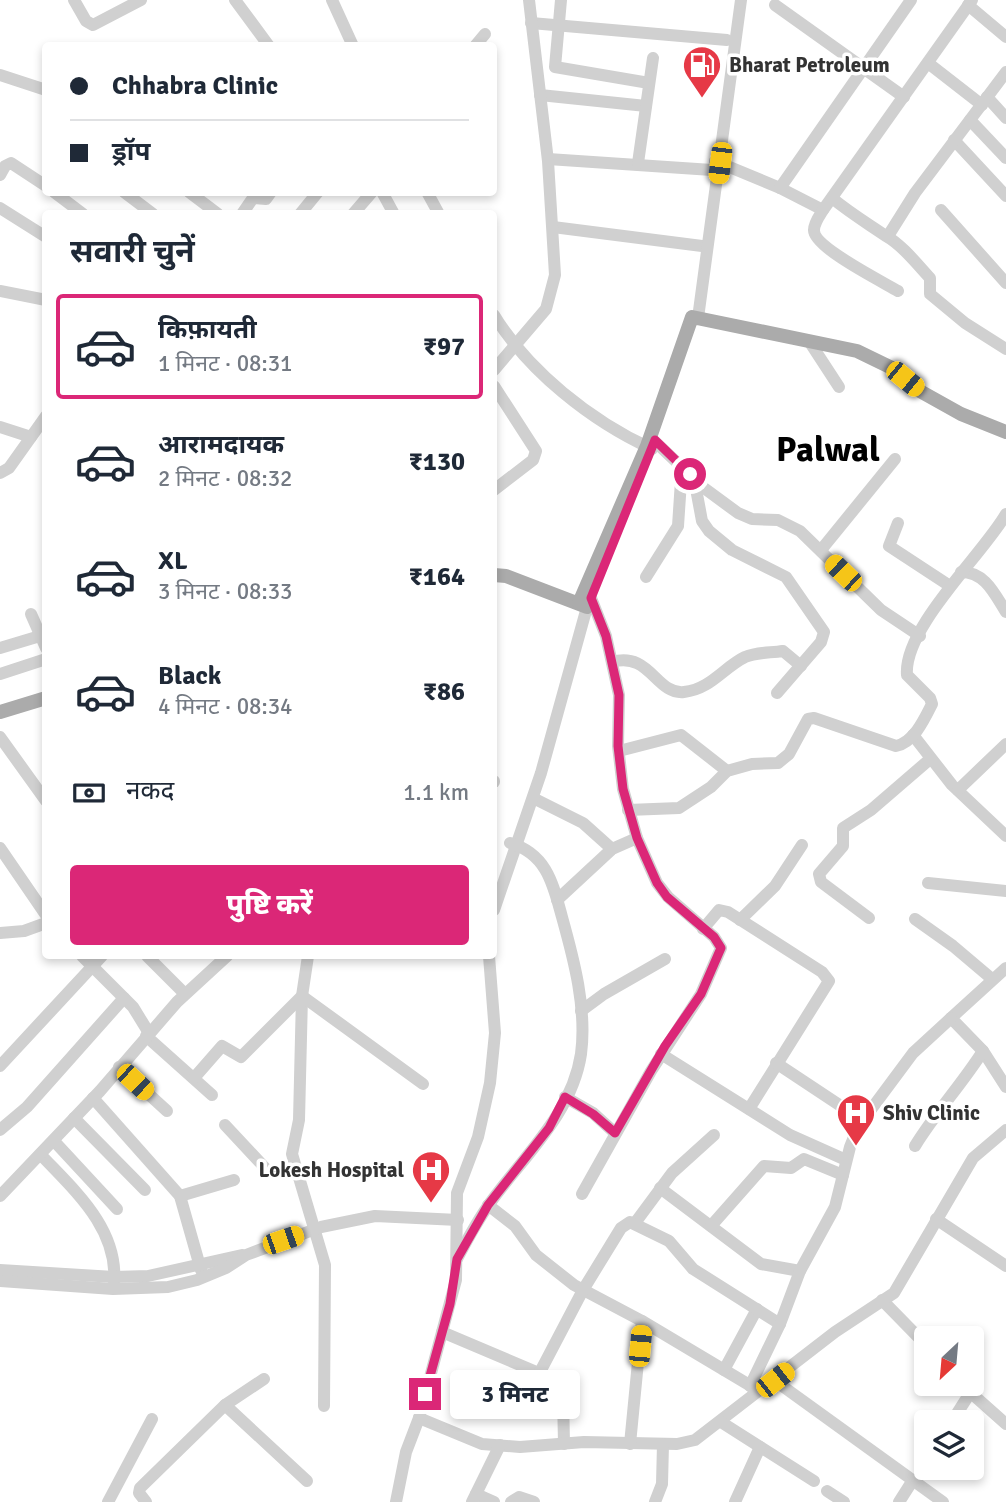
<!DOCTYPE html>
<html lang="hi">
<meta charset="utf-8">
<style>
body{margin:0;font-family:Signika,"Noto Sans Devanagari",sans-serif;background:#f2f2f3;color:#1f2937;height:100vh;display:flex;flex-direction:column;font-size:26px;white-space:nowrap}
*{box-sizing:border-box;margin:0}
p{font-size:23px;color:#747a83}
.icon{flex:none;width:38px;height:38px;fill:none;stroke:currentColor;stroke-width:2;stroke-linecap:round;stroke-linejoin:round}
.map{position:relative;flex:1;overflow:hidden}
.panel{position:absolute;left:42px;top:210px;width:455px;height:749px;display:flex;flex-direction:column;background:#fff;border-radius:7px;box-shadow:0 4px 10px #0003}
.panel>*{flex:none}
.top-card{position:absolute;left:42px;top:42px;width:455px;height:154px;border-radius:7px;box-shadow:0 4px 10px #0003;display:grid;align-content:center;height:154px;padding:0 28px;background:#fff}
.needle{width:46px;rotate:206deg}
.controls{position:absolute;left:914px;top:1326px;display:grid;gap:14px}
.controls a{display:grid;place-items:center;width:70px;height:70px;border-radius:7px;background:#fff;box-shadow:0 4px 10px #0003;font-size:35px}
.end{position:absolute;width:32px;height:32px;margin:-16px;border:9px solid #db2777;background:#fff;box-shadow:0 0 0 4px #fff}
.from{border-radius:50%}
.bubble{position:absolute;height:49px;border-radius:7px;background:#fff;box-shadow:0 4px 10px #0003;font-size:23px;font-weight:800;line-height:49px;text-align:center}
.car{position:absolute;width:21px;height:42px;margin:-21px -10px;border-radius:9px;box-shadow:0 0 5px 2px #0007;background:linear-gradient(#f5c518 24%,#345 0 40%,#f5c518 0 76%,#345 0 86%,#f5c518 0)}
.top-card b{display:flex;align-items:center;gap:24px;height:66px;font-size:26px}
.top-card b+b{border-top:2px solid #e0e1e3}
.top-card i{width:18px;height:18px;background:#1f2937}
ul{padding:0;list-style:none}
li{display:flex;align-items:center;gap:21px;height:105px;margin:0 14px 10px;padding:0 14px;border:4px solid transparent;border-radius:7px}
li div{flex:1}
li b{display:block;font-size:26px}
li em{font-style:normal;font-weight:800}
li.selected{border-color:#db2777}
li>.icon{width:63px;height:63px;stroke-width:1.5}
h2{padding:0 28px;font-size:32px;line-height:84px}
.pay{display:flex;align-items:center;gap:18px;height:77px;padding:0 28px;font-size:26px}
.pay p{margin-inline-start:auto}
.button{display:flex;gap:14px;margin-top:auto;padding:14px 28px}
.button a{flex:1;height:80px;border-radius:7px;background:#db2777;color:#fff;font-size:28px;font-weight:800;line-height:80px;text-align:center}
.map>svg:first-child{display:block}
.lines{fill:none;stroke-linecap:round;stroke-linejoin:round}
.minor{stroke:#d0d0d0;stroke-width:12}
.major{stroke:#ababab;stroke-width:14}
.route{stroke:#db2777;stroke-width:9}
.labels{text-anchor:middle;stroke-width:7;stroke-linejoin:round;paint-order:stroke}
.poi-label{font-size:21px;font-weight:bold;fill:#333;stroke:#fff;text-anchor:start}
.town-label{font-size:35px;font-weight:bold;fill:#000;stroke:#fff}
</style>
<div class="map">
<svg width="1006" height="1502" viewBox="0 0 1006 1502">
<rect width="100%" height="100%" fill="#fff"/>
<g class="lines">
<g class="minor">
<polyline points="74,0 86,21 93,25 141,0"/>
<polyline points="235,0 269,46"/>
<polyline points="332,0 353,46"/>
<polyline points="561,0 555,67 649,83"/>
<polyline points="775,5 904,97"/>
<polyline points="968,5 1006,37"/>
<polyline points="531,23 727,40"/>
<polyline points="475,46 485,34"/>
<polyline points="928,63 982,105"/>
<polyline points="0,75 46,90"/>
<polyline points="540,95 646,106"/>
<polyline points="987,97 1006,118"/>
<polyline points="970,120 1006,158"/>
<polyline points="954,140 1006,196"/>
<polyline points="548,159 712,170"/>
<polyline points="715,161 780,188 823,210"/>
<polyline points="638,163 653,58"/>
<polyline points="0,175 5,166 11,163 46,186"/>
<polyline points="780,188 911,0"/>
<polyline points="54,192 83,214"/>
<polyline points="124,192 153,214"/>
<polyline points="189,192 218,214"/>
<polyline points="382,192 394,214"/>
<polyline points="427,192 439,214"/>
<path d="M832 198C850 213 867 223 886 236 902 245 917 264 930 278V294L965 323 1006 349"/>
<polyline points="0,208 46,237"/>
<polyline points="941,210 1006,283"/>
<polyline points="242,214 253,198 266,199 271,192"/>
<polyline points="300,214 318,192"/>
<polyline points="353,214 372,192"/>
<polyline points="553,227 702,246"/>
<polyline points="888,236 915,193 1006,72"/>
<polyline points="0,291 46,300"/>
<path d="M898 291C883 282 813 247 814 230 814 223 820 215 823 210L972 0"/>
<path d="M494 315C528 371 591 421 652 449"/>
<polyline points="698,318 741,0"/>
<polyline points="809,341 839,387"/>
<polyline points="494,370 546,309 555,275 548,161 529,0"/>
<polyline points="494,386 536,451 533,460 494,490"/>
<polyline points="0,427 31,437"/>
<polyline points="650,437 704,488 738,513 752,519 778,520 800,531 881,610 920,636"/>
<polyline points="0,473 9,468 46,416"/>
<polyline points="694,478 702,521 709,531 732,550 786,577 824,632 821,642 777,693"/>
<polyline points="898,523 889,546 950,586"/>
<polyline points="821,550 895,459"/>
<path d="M961 572C985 572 994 593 1006 612"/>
<polyline points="646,577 678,526 682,466"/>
<polyline points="31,614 46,648"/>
<polyline points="0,648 40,636"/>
<path d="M612 662C650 651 656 695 684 692 711 689 724 667 745 657 757 652 770 653 783 651L801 666"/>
<polyline points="0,674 46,659"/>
<polyline points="913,735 952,785 1006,836"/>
<polyline points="0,737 46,801"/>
<polyline points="619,751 681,735 727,771"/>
<polyline points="494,781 494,782"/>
<polyline points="958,790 1006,744"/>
<polyline points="533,798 583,823 612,849"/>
<path d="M628 810 679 808 711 787 727 771 752 764 778 763 789 754 808 719 814 718 896 746C914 742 924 720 932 704L930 698 907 675C903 628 984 553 1006 514"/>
<polyline points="0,848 46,915"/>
<polyline points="928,883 1006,891"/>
<polyline points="557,900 612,849 637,838"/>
<polyline points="494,910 541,773 587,607"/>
<polyline points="869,918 821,882 819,874 843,846 843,828 871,810 929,760"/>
<polyline points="915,919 953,946 992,979"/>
<polyline points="740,920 775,886 802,845"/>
<polyline points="703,929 719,910 728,912 822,972 829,981 749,1109"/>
<polyline points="0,933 24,931 46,923"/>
<polyline points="82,956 133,1007 149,1033"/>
<polyline points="147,956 185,994"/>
<polyline points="308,956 302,996 299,1120 292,1154 325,1265 324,1406"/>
<polyline points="1006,968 951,1018 983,1051 1006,1087"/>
<polyline points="581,1011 604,994 665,959"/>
<polyline points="146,1036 212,1095"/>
<polyline points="661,1054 790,1135 846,1160"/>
<polyline points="776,1063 862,1120"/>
<polyline points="0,1066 102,956"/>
<polyline points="119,1067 167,1111"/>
<polyline points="194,1078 222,1046 241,1057 302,996 423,1084"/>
<polyline points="565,1097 593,1113 615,1133"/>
<polyline points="93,1098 180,1196 201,1270"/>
<polyline points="74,1118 145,1190"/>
<polyline points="225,1125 267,1170 278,1173 295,1166"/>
<polyline points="0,1130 27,1107 124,998"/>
<polyline points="54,1141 117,1209"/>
<path d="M915 1146C936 1112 962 1084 983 1051"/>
<path d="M41 1155C75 1191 119 1229 114 1284"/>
<polyline points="660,1188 761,1264 800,1271"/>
<polyline points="582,1194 651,1071 701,994 721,948 714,937 668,897 657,883 637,838 623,789 618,746 619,695 606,636 591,598 583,594"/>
<polyline points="0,1196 100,1091 177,1002 227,956"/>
<polyline points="180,1196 234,1180"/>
<polyline points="488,1205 515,1226 536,1255 574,1285 642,1321 756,1389"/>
<polyline points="936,1219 1006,1266"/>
<polyline points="635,1223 672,1173 714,1135"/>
<polyline points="711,1226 764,1166 791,1168 804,1159 843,1175"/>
<path d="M457 1259C467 1240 477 1221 490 1203 523 1157 572 1114 581 1054 587 1009 574 960 562 917 553 884 547 854 510 843"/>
<polyline points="0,1270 114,1277 148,1276 242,1255"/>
<polyline points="0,1281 113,1289 168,1287 197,1280 226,1268 246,1255 321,1227 375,1216 458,1220"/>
<polyline points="882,1300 926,1345"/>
<polyline points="442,1332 553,1379 563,1396 564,1444"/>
<polyline points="724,1370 757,1309"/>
<polyline points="540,1372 583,1290 621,1228 630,1222 669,1241 693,1269 780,1324"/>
<polyline points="774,1380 943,1502"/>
<polyline points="961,1384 1006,1424"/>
<polyline points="750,1386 780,1324 800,1271 835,1207 850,1147 858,1127 913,1053 951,1018"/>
<polyline points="225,1405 307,1481"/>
<polyline points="419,1418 482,1444 520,1447 584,1442 677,1444 695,1440 835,1332 894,1293 973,1158 1006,1130"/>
<polyline points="721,1422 814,1481"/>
<polyline points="951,1423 970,1393"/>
<polyline points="630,1444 642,1321"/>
<polyline points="827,1491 844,1502"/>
<polyline points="476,1494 494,1502"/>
<polyline points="108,1502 152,1419"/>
<polyline points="146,1502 139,1493 140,1488 225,1405 264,1379"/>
<polyline points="396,1502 406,1452 419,1418 456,1280 457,1193 478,1137 490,1083 495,1033 489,956"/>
<polyline points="472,1502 500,1445"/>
<polyline points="511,1502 519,1497 534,1502"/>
<polyline points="655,1502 662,1484 663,1444"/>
<polyline points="735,1502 760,1447"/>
<polyline points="899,1502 913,1480"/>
</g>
<g class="major">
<polyline points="494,575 506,576 587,607"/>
<polyline points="579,603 647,446 692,317 857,351 892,368 918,390 961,414 1006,432"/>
<polyline points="0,712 46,698"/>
</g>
</g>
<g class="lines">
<polyline class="route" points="425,1394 450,1304 457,1259 488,1205 549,1128 565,1097 593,1114 615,1133 665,1046 701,994 721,948 714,937 667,897 657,883 637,838 623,789 618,746 619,695 606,636 591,598 655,440 690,474"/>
</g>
<defs>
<g id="fuel-pin" transform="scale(2.0125)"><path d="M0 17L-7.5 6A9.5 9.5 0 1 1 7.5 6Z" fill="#e63946" stroke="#fff"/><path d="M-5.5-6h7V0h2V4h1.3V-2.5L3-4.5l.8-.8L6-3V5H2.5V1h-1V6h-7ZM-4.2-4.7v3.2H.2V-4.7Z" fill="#fff"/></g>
<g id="hospital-pin" transform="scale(2.0125)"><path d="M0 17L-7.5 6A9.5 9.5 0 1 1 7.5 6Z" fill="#e63946" stroke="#fff"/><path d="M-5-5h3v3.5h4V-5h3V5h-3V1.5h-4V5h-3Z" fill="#fff"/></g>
</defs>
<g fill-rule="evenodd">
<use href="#fuel-pin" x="702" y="65"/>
<use href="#hospital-pin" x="856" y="1113"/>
<use href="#hospital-pin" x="431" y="1170"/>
</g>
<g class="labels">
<g class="poi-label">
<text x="729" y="72">Bharat Petroleum</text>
<text x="883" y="1120">Shiv Clinic</text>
<text x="404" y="1177" text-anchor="end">Lokesh Hospital</text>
</g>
<g class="town-label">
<text x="828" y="461">Palwal</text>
</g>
</g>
</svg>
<div class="controls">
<a><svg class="needle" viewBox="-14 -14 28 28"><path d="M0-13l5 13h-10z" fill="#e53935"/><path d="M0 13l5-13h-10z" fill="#747a83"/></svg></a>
<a><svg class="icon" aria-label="layers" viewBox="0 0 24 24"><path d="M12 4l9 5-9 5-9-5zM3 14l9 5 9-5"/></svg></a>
</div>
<i class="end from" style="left:690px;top:474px"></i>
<i class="end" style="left:425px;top:1394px"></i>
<div class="bubble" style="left:450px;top:1370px;width:130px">3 मिनट</div>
<i class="car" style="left:720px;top:163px;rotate:187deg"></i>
<i class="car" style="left:905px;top:379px;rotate:129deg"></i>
<i class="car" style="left:843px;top:573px;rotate:314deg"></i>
<i class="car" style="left:135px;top:1082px;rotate:133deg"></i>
<i class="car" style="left:283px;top:1240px;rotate:71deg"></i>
<i class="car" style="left:640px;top:1346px;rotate:5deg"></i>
<i class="car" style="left:775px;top:1380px;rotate:52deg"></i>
<div class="top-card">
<b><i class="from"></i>Chhabra Clinic</b>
<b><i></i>ड्रॉप</b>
</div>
<section class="panel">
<h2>सवारी चुनें</h2>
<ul>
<li class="selected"><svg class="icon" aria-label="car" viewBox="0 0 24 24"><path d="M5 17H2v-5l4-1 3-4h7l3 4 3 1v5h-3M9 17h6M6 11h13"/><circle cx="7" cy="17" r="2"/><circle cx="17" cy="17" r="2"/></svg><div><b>किफ़ायती</b><p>1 मिनट · 08:31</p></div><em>₹97</em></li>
<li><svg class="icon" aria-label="car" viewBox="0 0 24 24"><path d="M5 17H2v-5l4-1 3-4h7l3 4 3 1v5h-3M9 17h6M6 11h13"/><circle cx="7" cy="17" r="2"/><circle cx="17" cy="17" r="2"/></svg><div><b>आरामदायक</b><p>2 मिनट · 08:32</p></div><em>₹130</em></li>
<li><svg class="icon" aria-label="car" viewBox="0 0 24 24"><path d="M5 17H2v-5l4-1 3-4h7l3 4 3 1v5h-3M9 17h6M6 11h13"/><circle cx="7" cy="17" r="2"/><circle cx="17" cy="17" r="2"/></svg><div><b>XL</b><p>3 मिनट · 08:33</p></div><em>₹164</em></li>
<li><svg class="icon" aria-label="car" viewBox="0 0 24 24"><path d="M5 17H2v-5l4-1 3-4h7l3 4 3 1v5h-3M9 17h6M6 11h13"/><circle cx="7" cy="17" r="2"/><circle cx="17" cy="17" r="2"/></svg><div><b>Black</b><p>4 मिनट · 08:34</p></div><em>₹86</em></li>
</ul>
<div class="pay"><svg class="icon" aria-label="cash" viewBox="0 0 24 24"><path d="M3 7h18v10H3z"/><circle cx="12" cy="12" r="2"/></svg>नकद<p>1.1 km</p></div>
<div class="button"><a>पुष्टि करें</a></div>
</section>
</div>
